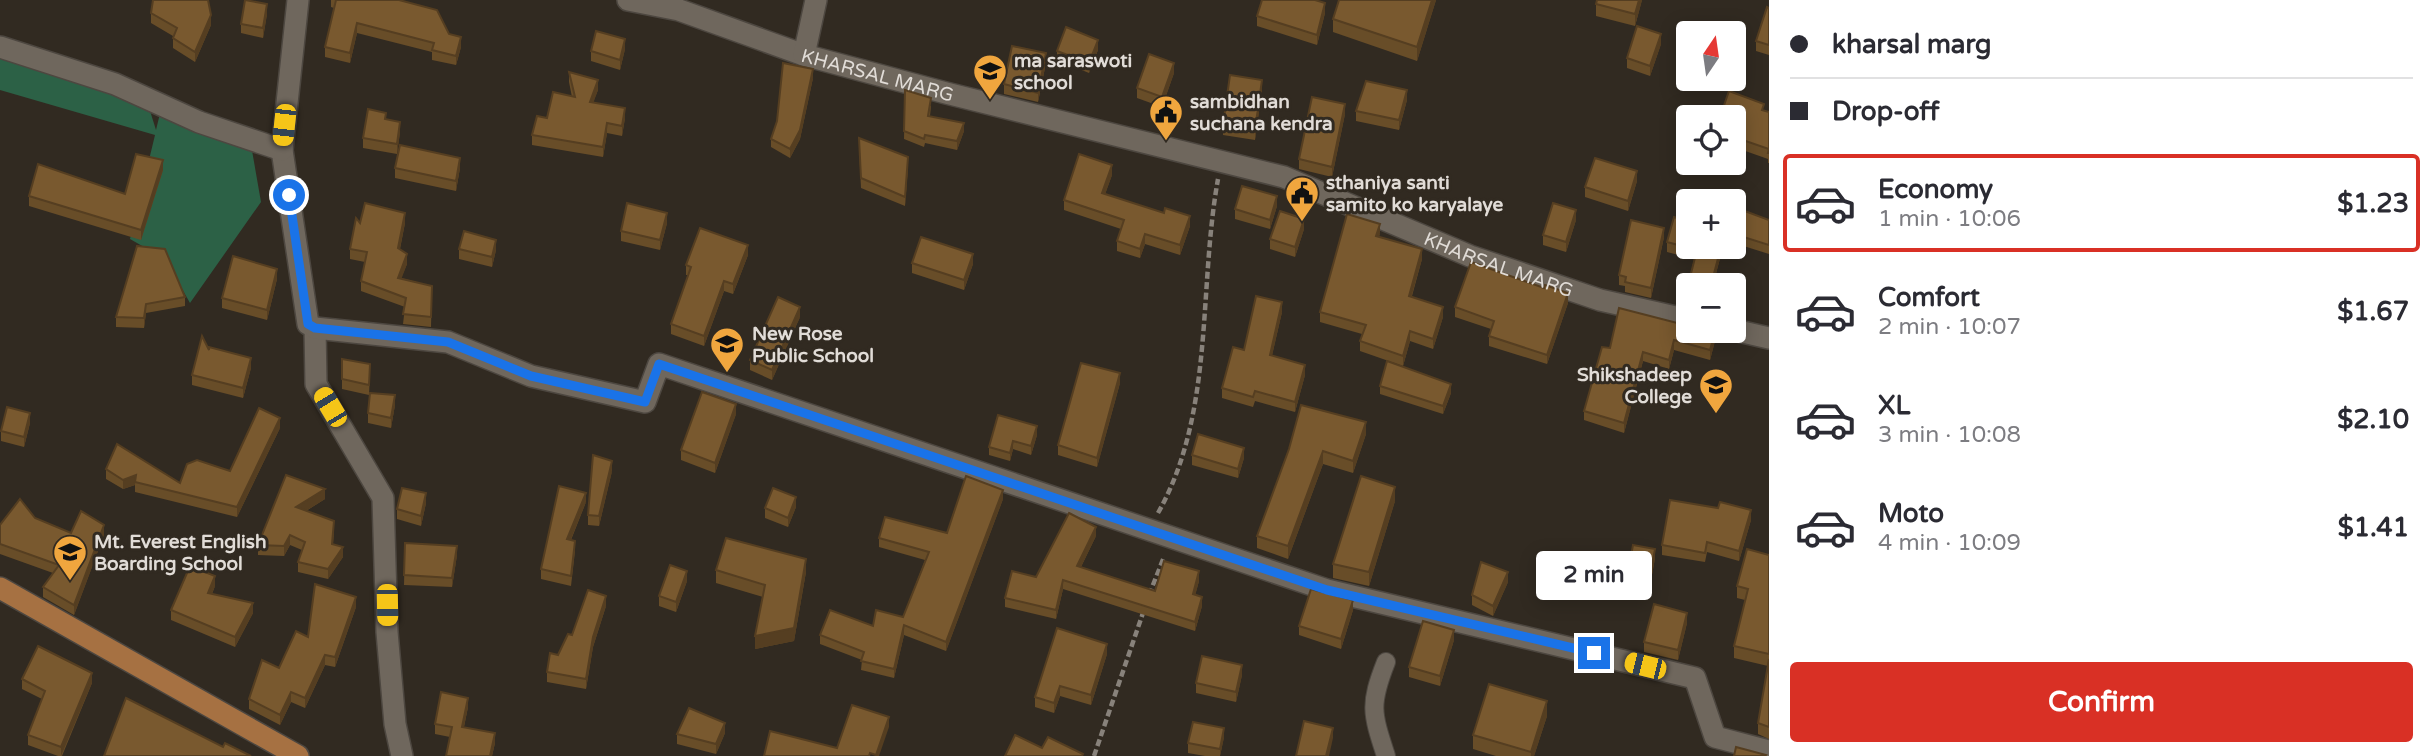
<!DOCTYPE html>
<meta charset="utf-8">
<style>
body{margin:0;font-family:"Varela Round",sans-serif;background:#f2f2f3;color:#2b2b33;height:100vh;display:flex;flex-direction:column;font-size:26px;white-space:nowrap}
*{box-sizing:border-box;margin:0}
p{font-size:23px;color:#7c7c81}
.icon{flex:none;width:38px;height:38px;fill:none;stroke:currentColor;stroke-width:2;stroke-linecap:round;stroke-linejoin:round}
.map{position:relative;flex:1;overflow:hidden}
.sheet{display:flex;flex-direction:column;background:#fff;width:665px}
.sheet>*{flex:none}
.hud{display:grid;align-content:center;height:154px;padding:0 21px;background:#fff}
.needle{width:46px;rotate:13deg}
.fabs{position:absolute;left:1676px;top:21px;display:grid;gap:14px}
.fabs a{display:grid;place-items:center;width:70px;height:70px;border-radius:7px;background:#fff;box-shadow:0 4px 18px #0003;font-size:35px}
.end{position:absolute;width:32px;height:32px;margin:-16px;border:9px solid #1a73e8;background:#fff;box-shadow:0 0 0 4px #fff}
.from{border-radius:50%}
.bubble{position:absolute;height:49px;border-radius:7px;background:#fff;box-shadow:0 4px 18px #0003;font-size:23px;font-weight:700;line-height:49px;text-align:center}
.car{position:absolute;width:21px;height:42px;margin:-21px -10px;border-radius:9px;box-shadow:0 0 5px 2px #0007;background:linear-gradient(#f5c518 24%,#345 0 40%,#f5c518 0 76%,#345 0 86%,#f5c518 0)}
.hud b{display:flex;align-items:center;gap:24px;height:66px;font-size:26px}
.hud b+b{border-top:2px solid #e1e1e2}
.hud i{width:18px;height:18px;background:#2b2b33}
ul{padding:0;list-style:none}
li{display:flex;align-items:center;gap:21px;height:98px;margin:0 14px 10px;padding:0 7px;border:4px solid transparent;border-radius:7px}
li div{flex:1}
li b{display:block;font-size:26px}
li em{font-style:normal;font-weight:700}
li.active{border-color:#d93025}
li>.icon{width:63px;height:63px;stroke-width:1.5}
.button{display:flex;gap:14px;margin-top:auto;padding:14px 21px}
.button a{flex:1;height:80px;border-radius:7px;background:#d93025;color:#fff;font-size:28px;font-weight:700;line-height:80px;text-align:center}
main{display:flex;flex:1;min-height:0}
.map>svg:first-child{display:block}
.forest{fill:#2c6146}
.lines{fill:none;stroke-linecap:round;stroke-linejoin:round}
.pedestrian-casing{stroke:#4d4740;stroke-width:20}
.minor-casing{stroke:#4d4740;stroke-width:24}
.primary-casing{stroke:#4d4740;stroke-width:24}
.path{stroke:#88827b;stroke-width:4.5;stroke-dasharray:7 3.5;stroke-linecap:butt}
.pedestrian{stroke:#6f675d;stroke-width:18}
.minor{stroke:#6f675d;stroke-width:21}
.primary{stroke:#a67142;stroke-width:21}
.wall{fill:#684d28}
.shaded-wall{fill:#553e21}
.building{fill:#79592f;stroke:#553e21;stroke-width:2}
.route{stroke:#1a73e8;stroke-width:9}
.labels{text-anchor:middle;stroke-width:6;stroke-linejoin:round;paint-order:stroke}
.poi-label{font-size:19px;font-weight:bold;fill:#e1dcd7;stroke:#312a21;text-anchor:start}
.street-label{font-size:19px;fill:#e1dcd7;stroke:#312a21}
</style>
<main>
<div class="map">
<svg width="1769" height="756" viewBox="0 0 1769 756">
<rect width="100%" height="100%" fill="#312a21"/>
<polygon class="forest" points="0,54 146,98 156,130 162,105 250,139 261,202 190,303 165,259 130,239 155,135 0,90"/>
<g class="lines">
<g class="pedestrian-casing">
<path id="pedestrian" d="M1386 662C1369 705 1372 713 1386 756"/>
</g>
<g class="minor-casing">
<g id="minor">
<polyline points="298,0 282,150 308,324 315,328 316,384 383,498 387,632 395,724 402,756"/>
<path id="s1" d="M628 0 679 10 804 55 946 93 1284 177 1470 256 1600 300 1689 320"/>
<polyline points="0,47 115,84 199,122 282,150"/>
<polyline points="804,55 816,0"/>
<polyline points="315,328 448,342 531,376 645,402 659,364 1327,590 1695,678 1715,737 1769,751"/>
<polyline points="1734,330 1769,338"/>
</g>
</g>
<g class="primary-casing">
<polyline id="primary" points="0,588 298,756"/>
</g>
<g class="path">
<path d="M1158 513C1215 412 1198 289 1218 179"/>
<polyline points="1149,595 1164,557"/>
<polyline points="1094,756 1144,610"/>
</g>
<use href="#pedestrian" class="pedestrian"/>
<use href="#minor" class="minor"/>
<use href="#primary" class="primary"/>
</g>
<g class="wall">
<polygon points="331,0 399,0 449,34 461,47 456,65 432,60 432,52 357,33 350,63 325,57 325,47 334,8 331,7"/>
<polygon points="1436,0 1417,61 1333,32 1333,19"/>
<polygon points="1642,0 1635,26 1596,16 1596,4"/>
<polygon points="1769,8 1769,55 1756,51 1756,41"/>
<polygon points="151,13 211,25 195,62 173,48 173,36 151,23"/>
<polygon points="1325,13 1317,45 1257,26 1257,16"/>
<polygon points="267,14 263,38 241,33 241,24"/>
<polygon points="1661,44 1650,76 1627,68 1627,58"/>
<polygon points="625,49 620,70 591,61 591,51"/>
<polygon points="1098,50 1089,73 1057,60 1057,51"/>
<polygon points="1046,63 1038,102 1004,94 1004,84"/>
<polygon points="569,72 598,90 593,102 625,118 622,136 607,133 603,157 532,145 532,135 547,118 572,97 569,82"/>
<polygon points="1174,73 1162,107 1137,98 1137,88"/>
<polygon points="813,78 800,139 790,158 771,147 771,139 777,121"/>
<polygon points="1701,79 1724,79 1721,86"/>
<polygon points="905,90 931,106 930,116 964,131 957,150 925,143 924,147 904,139"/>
<polygon points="1262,90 1255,140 1223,135 1223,125"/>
<polygon points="1407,100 1399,130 1356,121 1356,111"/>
<polygon points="1764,111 1769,112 1769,163 1768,163 1768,159 1734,147 1734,117"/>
<polygon points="1345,114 1332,177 1299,169 1299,159"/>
<polygon points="386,119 400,132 397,154 363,148 363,138"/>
<polygon points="859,148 908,167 905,206 861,188"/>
<polygon points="395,168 460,168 456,191 395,178"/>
<polygon points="163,170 141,240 29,206 29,196 125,194"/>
<polygon points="1112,175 1105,194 1190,226 1180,255 1145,244 1140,258 1117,251 1117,241 1121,229 1064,210 1064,200"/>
<polygon points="1637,181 1628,211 1585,197 1585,187"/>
<polygon points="1277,206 1270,229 1235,219 1235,209"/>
<polygon points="1734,207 1769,220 1769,254 1734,243"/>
<polygon points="1576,220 1566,252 1543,245 1543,235"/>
<polygon points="360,223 405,223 400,249 407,264 401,278 432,286 431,327 403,324 405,307 361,291 361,281 365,262 350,259 350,249"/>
<polygon points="667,223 660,250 621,241 621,231"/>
<polygon points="1304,229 1295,257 1270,249 1270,239"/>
<polygon points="1380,233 1379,237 1422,259 1412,296 1443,317 1433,349 1410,341 1403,366 1360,351 1360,341 1362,334 1320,322 1320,312"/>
<polygon points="1664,237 1651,298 1625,292 1625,286 1619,285 1619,275"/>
<polygon points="1667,242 1689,247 1723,247 1713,285 1689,285 1689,299 1687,298 1687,289 1694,259 1667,252"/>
<polygon points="137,246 185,297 185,306 146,313 144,328 116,327 116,317"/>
<polygon points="459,249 496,250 492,267 459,259"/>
<polygon points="748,255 733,294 724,291 704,346 671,334 671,324 688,275 686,275 686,265"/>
<polygon points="912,263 973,264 964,290 912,273"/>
<polygon points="277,279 267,320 222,308 222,298"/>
<polygon points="1544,288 1568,303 1547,364 1489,346 1489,336 1491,329 1455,317 1455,307"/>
<polygon points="1619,308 1715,341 1710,360 1674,350 1669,369 1643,361 1624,433 1584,420 1584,411 1610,348"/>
<polygon points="1282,312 1272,355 1305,375 1295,412 1255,401 1253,407 1222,398 1222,388 1244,350"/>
<polygon points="800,317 772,380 750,370 750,360"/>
<polygon points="209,350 251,368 243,398 192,385 192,375"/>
<polygon points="342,359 370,374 369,395 342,389"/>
<polygon points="1120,383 1097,467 1058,455 1058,445"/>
<polygon points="1380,386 1451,393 1443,414 1380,394"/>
<polygon points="395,405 391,428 368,423 368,413"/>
<polygon points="736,414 715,473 681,460 681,450"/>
<polygon points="30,423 24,447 1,441 1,431"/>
<polygon points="280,428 237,517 135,492 135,485 123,489 106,479 106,469 180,483 230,471"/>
<polygon points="1366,434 1353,473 1323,464 1288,559 1257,548 1257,536 1289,449"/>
<polygon points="1037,435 1031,455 1013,449 1010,461 989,455 989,447"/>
<polygon points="1192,455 1244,458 1238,478 1192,465"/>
<polygon points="612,471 599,526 588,525 588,515"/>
<polygon points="286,475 325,499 306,511 334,531 333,545 343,557 328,579 298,572 298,562 302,550 290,545 284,556 258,555 258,545"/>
<polygon points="1003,499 946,651 904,635 894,678 861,670 862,660 820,644 820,635 873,626 903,617 925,560 879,547 879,538 947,533"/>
<polygon points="1395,501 1369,586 1333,578 1333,564"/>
<polygon points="586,502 571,540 575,551 571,586 541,579 541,569"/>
<polygon points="426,503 421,526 397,519 397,509"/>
<polygon points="796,507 788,527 765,518 765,508"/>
<polygon points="35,518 71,533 104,535 74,615 43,597 43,587 53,573 0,554 0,525"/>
<polygon points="1751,520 1739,561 1707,552 1705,562 1662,555 1662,545"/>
<polygon points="1096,536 1081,567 1155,591 1199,581 1195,595 1202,606 1195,631 1063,589 1056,619 1005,607 1005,598"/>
<polygon points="405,543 457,555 452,587 404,585"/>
<polygon points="1769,555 1769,739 1758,734 1758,723 1768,666 1734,658 1734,646 1745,600 1737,598 1737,586"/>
<polygon points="1655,558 1650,586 1628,582 1628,572"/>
<polygon points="716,570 806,572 794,641 755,649 763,597 716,583"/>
<polygon points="687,581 676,612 659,606 659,596"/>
<polygon points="1508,582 1493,616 1472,605 1472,595"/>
<polygon points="215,586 212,594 253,613 235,647 171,620 171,610"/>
<polygon points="606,606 593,647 586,689 547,682 547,672 572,635"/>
<polygon points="356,607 335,667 325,665 305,708 291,702 280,725 249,709 249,699 308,637"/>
<polygon points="1353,610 1341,649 1299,635 1299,626"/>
<polygon points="1687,623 1678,660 1644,652 1644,642"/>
<polygon points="1454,640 1440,686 1409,677 1409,667"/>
<polygon points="1107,654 1091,705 1060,696 1054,713 1035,707 1035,697"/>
<polygon points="1242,675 1236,702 1196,693 1196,683"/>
<polygon points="22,679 92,683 62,756 58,756 28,745 28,735 42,699 22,689"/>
<polygon points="468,707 464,727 495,743 492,756 446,756 450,737 435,734 435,724"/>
<polygon points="1547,716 1534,756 1496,756 1473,749 1473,735"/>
<polygon points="725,733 716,754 677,744 677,734"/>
<polygon points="1224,737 1220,756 1205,756 1188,753 1188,743"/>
</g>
<g class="shaded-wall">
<polygon points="1432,0 1436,0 1417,61 1417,47"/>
<polygon points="1639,0 1642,0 1635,26 1635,14"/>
<polygon points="1325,3 1325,13 1317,45 1317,35"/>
<polygon points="267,4 267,14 263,38 263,28"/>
<polygon points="211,15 211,25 195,62 195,52"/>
<polygon points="357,23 357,33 350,63 350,53"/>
<polygon points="1661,34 1661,44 1650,76 1650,66"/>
<polygon points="461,37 461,47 456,65 456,56"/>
<polygon points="625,39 625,49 620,70 620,60"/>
<polygon points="1098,40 1098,50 1089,73 1089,63"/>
<polygon points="1046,53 1046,63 1038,102 1038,93"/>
<polygon points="1174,63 1174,73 1162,107 1162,97"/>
<polygon points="813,69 813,78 800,139 790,158 790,149"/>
<polygon points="598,80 598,90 590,112 590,102"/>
<polygon points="1262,80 1262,90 1255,140 1255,130"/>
<polygon points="1407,90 1407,100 1399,130 1399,120"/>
<polygon points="1345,104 1345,114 1332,177 1332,167"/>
<polygon points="625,108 625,118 622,136 622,126"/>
<polygon points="400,122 400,132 397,154 397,144"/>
<polygon points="607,123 607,133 603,157 603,147"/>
<polygon points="964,123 964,131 957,150 957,141"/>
<polygon points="908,157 908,167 905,206 905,197"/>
<polygon points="460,158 460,168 456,191 456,181"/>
<polygon points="163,160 163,170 141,240 141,230"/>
<polygon points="1112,165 1112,175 1102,203 1102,193"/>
<polygon points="1637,171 1637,181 1628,211 1628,201"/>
<polygon points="1277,196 1277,206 1270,229 1270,220"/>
<polygon points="1576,210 1576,220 1566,252 1566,242"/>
<polygon points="405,213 405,223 398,258 398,248"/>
<polygon points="667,213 667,223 660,250 660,240"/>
<polygon points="1190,216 1190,226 1180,255 1180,245"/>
<polygon points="1304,219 1304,229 1295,257 1295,247"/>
<polygon points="1380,224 1380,233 1376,246 1376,236"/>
<polygon points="1664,228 1664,237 1651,298 1651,288"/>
<polygon points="1145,234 1145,244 1140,258 1140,249"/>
<polygon points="496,240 496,250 492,267 492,257"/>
<polygon points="748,245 748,255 733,294 733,284"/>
<polygon points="1721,247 1723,247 1713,285 1711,285"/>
<polygon points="1422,249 1422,259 1409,305 1409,296"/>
<polygon points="407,254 407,264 398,288 398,278"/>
<polygon points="973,254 973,264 964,290 964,280"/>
<polygon points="277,269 277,279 267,320 267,310"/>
<polygon points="724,281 724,291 704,346 704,336"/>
<polygon points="1568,293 1568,303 1547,364 1547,355"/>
<polygon points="1282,302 1282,312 1270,365 1270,355"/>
<polygon points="146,304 146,313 144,328 144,318"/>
<polygon points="800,307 800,317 772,380 772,370"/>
<polygon points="1443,307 1443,317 1433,349 1433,339"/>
<polygon points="1410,331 1410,341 1403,366 1403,356"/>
<polygon points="1715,332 1715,341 1710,360 1710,350"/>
<polygon points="1674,340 1674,350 1669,369 1669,360"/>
<polygon points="1643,352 1643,361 1624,433 1624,423"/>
<polygon points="251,358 251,368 243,398 243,388"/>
<polygon points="1305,365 1305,375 1295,412 1295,402"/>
<polygon points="1120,373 1120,383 1097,467 1097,458"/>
<polygon points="1451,384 1451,393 1443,414 1443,406"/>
<polygon points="395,395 395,405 391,428 391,418"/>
<polygon points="736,404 736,414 715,473 715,463"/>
<polygon points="30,413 30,423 24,447 24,437"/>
<polygon points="280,418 280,428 237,517 237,507"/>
<polygon points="1366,422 1366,434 1353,473 1353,461"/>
<polygon points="1037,426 1037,435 1031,455 1031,446"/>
<polygon points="1013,441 1013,449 1010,461 1010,453"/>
<polygon points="1244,448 1244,458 1238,478 1238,469"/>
<polygon points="1323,451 1323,464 1288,559 1288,546"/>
<polygon points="612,461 612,471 599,526 599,516"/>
<polygon points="136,475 135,485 123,489 123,480"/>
<polygon points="1395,487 1395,501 1369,586 1369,572"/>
<polygon points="325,489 325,499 296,517 296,507"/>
<polygon points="1003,490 1003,499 946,651 946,642"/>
<polygon points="426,493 426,503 421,526 421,516"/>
<polygon points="586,493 586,502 567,549 567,539"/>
<polygon points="796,497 796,507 788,527 788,518"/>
<polygon points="1751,510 1751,520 1739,561 1739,551"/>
<polygon points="104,525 104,535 74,615 74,605"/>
<polygon points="1096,527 1096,536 1077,575 1077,566"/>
<polygon points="290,535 290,545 284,556 284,546"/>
<polygon points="457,546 457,555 452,587 452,578"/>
<polygon points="343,547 343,557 328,579 328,569"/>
<polygon points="1655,549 1655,558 1650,586 1650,576"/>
<polygon points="806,559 806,572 794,641 755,649 755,636"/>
<polygon points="687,571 687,581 676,612 676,602"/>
<polygon points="1199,571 1199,581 1193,604 1193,594"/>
<polygon points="1508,572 1508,582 1493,616 1493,606"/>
<polygon points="215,576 215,586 208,603 208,593"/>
<polygon points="1063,580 1063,589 1056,619 1056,610"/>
<polygon points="606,596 606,606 593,647 586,689 586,679 593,637"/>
<polygon points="356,597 356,607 335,667 335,657"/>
<polygon points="1202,597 1202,606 1195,631 1195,622"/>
<polygon points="1353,600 1353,610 1341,649 1341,639"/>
<polygon points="253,603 253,613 235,647 235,637"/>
<polygon points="1687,613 1687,623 1678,660 1678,650"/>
<polygon points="904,625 904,635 894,678 894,669"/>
<polygon points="1454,630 1454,640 1440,686 1440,676"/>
<polygon points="1107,644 1107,654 1091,705 1091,695"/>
<polygon points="325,655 325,665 305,708 305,698"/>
<polygon points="1242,665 1242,675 1236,702 1236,692"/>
<polygon points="92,673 92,683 61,756 61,747"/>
<polygon points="1060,686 1060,696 1054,713 1054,703"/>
<polygon points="291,692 291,702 280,725 280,715"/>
<polygon points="468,698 468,707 462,736 462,727"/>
<polygon points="1547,701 1547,716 1534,756 1531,756 1531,752"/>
<polygon points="889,717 889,727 879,756 876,756"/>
<polygon points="725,723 725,733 716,754 716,744"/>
<polygon points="1224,728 1224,737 1220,756 1220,749"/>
<polygon points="1333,728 1333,738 1329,756 1326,756"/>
<polygon points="495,733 495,743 492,756 490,756"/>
</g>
<g class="building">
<polygon points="153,0 208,0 211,15 195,52 173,38 177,28 151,13"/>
<polygon points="245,0 267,4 263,28 241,24"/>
<polygon points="336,0 399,0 437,10 449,34 461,37 456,56 432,50 434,43 357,23 350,53 325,47"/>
<polygon points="1262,0 1315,0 1325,3 1317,35 1257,16"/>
<polygon points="1339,0 1432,0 1417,47 1333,19"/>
<polygon points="1597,0 1639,0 1635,14 1596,4"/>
<polygon points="1767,7 1769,8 1769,45 1756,41"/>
<polygon points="1703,23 1733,33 1699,33"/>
<polygon points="1637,26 1661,34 1650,66 1627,58"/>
<polygon points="1066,27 1098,40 1089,63 1057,51"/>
<polygon points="596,31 625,39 620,60 591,51"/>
<polygon points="1012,46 1046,53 1038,93 1004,84"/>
<polygon points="1149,54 1174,63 1162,97 1137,88"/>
<polygon points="783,63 813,69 800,130 790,149 771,139 777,121"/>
<polygon points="569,72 598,80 590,102 625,108 622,126 607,123 603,147 532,135 537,116 547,118 553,92 575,97"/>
<polygon points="1230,75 1262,80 1255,130 1223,125"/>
<polygon points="1366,81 1407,90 1399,120 1356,111"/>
<polygon points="905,90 931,98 928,116 964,123 957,141 925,135 924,139 904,131"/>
<polygon points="1729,91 1764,104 1762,110 1769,112 1769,153 1768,153 1769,149 1734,137 1734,117 1720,117"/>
<polygon points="1312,97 1345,104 1332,167 1299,159"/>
<polygon points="368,109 386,113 385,119 400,122 397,144 363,138"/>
<polygon points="859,138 908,157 905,197 861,178"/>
<polygon points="400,145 460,158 456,181 395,168"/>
<polygon points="136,154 163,160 141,230 29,196 38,164 125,194"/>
<polygon points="1079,154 1112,165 1102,193 1164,213 1165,208 1190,216 1180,245 1145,234 1140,249 1117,241 1124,220 1064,200"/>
<polygon points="1595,158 1637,171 1628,201 1585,187"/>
<polygon points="1242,186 1277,196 1270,220 1235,209"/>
<polygon points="365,203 405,213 398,248 407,254 398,278 432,286 431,317 403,314 406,298 361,281 367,252 350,249 356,218 360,223"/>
<polygon points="627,203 667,213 660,240 621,231"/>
<polygon points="1553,203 1576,210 1566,242 1543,235"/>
<polygon points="1734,207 1769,220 1769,245 1734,234"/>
<polygon points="1280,211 1304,219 1295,247 1270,239"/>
<polygon points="1347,214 1380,224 1376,236 1422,249 1409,296 1443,307 1433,339 1410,331 1403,356 1360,341 1366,325 1320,312"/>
<polygon points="1674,217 1689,222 1689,247 1721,247 1711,285 1689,285 1689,289 1687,289 1697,250 1667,242"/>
<polygon points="1631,220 1664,228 1651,288 1625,282 1626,277 1619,275"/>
<polygon points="700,228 748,245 733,284 724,281 704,336 671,324 691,267 686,265"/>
<polygon points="464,231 496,240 492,257 459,249"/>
<polygon points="921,237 973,254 964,280 912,263"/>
<polygon points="137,246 165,249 185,297 146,304 144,318 116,317"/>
<polygon points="233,256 277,269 267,310 222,298"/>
<polygon points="1471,262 1544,288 1545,285 1568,293 1547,355 1489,336 1494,321 1455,307"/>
<polygon points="1256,296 1282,302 1270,355 1305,365 1295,402 1255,391 1253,397 1222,388 1233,347 1244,350"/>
<polygon points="778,297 800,307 772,370 750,360"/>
<polygon points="1619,308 1689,326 1689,331 1710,331 1715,332 1710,350 1674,340 1669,360 1643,352 1624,423 1584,411 1602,347 1610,348"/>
<polygon points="202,336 209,350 209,347 251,358 243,388 192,375"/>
<polygon points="342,359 370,364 369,385 342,379"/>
<polygon points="1387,361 1451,384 1443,406 1380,386"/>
<polygon points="1081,363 1120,373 1097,458 1058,445"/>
<polygon points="702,392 736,404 715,463 681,450"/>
<polygon points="370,393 395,395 391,418 368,413"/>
<polygon points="1301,405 1366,422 1353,461 1323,451 1288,546 1257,536 1289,449"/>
<polygon points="7,407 30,413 24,437 1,431"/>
<polygon points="259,408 280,418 237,507 135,482 136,475 123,480 106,469 117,444 180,483 187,464 197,460 230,471"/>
<polygon points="998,415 1037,426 1031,446 1013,441 1010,453 989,447"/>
<polygon points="1198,434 1244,448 1238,469 1192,455"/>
<polygon points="593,455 612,461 599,516 588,515"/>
<polygon points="286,475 325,489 296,507 334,521 332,544 343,547 328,569 298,562 305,542 290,535 284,546 258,545"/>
<polygon points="966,476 1003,490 946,642 904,625 894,669 861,661 864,652 820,635 830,610 873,626 876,610 903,617 929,552 879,538 885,517 947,533"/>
<polygon points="1361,476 1395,487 1369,572 1333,564"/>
<polygon points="559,486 586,493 567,539 575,541 571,576 541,569"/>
<polygon points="402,488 426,493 421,516 397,509"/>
<polygon points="773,488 796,497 788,518 765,508"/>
<polygon points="20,499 35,518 71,533 81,511 104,525 74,605 43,587 59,565 0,544 0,525"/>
<polygon points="1670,500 1718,508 1720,502 1751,510 1739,551 1707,542 1705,553 1662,545"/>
<polygon points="1069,513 1096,527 1077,566 1155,591 1164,561 1199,571 1193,594 1202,597 1195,622 1063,580 1056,610 1005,598 1012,571 1036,577"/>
<polygon points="726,538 806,559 794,628 755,636 765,585 716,570"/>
<polygon points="405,543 457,546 452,578 404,575"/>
<polygon points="1633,545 1655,549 1650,576 1628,572"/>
<polygon points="1747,549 1769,555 1769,654 1734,646 1748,589 1737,586"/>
<polygon points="1481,562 1508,572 1493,606 1472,595"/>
<polygon points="670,565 687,571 676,602 659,596"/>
<polygon points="190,566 215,576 208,593 253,603 235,637 171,610"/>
<polygon points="315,584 356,597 335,657 325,655 305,698 291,692 280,715 249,699 262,660 279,668 296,631 308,637"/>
<polygon points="1311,589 1353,600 1341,639 1299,626"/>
<polygon points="588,590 606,596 593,637 586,679 547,672 550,653 558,655 568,634 572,635"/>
<polygon points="1654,604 1687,613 1678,650 1644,642"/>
<polygon points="1423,621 1454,630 1440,676 1409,667"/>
<polygon points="1057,628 1107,644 1091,695 1060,686 1054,703 1035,697"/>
<polygon points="38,646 92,673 61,747 28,735 45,691 22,679"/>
<polygon points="1202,656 1242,665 1236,692 1196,683"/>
<polygon points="1769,659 1769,727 1758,723"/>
<polygon points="1489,684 1547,701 1531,752 1473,735"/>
<polygon points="441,692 468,698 462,727 495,733 490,756 446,756 452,727 435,724"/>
<polygon points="126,698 223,747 225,743 251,756 104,756"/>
<polygon points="852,705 889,717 876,755 870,753 869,756 764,756 770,731 837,748"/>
<polygon points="689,708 725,723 716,744 677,734"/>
<polygon points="1304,721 1333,728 1326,756 1296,756"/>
<polygon points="1193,722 1224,728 1220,749 1188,743"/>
<polygon points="1015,735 1042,748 1048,737 1083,754 1082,756 1005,756"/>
<polygon points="1736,747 1766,755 1765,756 1734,756"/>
</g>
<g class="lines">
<polyline class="route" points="289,195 308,324 315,328 448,342 531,376 645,402 659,364 1327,590 1594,653"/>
</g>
<defs>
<g id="school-pin" transform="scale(1.75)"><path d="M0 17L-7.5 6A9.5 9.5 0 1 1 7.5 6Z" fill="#f0a63e" stroke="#312a21"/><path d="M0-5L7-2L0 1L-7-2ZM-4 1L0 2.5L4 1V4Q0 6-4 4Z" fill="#111"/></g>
<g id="civic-pin" transform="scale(1.75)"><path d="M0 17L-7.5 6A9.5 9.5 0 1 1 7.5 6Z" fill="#f0a63e" stroke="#312a21"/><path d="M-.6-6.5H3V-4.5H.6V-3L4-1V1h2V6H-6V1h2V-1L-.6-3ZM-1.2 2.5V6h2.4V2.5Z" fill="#111"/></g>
</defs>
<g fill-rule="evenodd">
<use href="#school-pin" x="990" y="71"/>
<use href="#civic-pin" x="1166" y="112"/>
<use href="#civic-pin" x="1302" y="193"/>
<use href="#school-pin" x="727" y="344"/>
<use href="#school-pin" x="1716" y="385"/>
<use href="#school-pin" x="70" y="552"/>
</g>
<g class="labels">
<g class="poi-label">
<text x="1014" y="67">ma saraswoti<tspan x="1014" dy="22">school</tspan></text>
<text x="1190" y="108">sambidhan<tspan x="1190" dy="22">suchana kendra</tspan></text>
<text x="1326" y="189">sthaniya santi<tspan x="1326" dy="22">samito ko karyalaye</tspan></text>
<text x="752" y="340">New Rose<tspan x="752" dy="22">Public School</tspan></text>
<text x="1692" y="381" text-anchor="end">Shikshadeep<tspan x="1692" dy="22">College</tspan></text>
<text x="94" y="548">Mt. Everest English<tspan x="94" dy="22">Boarding School</tspan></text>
</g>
<g class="street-label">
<text dy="7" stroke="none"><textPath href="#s1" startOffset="261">KHARSAL MARG</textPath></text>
<text dy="7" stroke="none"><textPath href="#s1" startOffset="912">KHARSAL MARG</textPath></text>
</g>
</g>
</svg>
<div class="fabs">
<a><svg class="needle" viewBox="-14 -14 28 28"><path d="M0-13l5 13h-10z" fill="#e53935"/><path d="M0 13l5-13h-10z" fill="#7c7c81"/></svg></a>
<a><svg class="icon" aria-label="locate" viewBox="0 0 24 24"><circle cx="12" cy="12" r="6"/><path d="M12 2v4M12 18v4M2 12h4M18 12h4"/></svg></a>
<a>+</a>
<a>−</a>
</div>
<i class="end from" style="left:289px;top:195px"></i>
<i class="end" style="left:1594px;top:653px"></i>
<div class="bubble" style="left:1536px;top:551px;width:116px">2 min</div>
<i class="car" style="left:284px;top:125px;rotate:186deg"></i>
<i class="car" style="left:330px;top:407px;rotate:329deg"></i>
<i class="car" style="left:387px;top:605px;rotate:179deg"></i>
<i class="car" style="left:1645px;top:666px;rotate:284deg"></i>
</div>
<section class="sheet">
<div class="hud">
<b><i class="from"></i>kharsal marg</b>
<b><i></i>Drop-off</b>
</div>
<ul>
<li class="active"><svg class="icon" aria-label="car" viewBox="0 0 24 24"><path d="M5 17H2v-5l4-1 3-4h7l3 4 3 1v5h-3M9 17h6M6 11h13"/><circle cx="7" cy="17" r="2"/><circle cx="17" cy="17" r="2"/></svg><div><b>Economy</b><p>1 min · 10:06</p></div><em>$1.23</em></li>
<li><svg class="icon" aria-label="car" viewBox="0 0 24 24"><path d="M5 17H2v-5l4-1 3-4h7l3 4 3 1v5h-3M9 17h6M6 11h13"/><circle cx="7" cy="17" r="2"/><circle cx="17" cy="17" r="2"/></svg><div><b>Comfort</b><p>2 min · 10:07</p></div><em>$1.67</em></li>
<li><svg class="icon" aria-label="car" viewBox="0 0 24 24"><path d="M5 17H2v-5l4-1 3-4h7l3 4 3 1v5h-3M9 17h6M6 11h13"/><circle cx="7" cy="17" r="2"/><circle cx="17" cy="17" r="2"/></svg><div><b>XL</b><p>3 min · 10:08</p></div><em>$2.10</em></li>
<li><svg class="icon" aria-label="car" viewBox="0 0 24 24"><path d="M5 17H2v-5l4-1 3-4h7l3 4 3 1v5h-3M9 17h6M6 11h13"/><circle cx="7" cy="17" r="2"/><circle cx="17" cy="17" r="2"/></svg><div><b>Moto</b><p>4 min · 10:09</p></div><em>$1.41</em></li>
</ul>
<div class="button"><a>Confirm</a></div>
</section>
</main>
